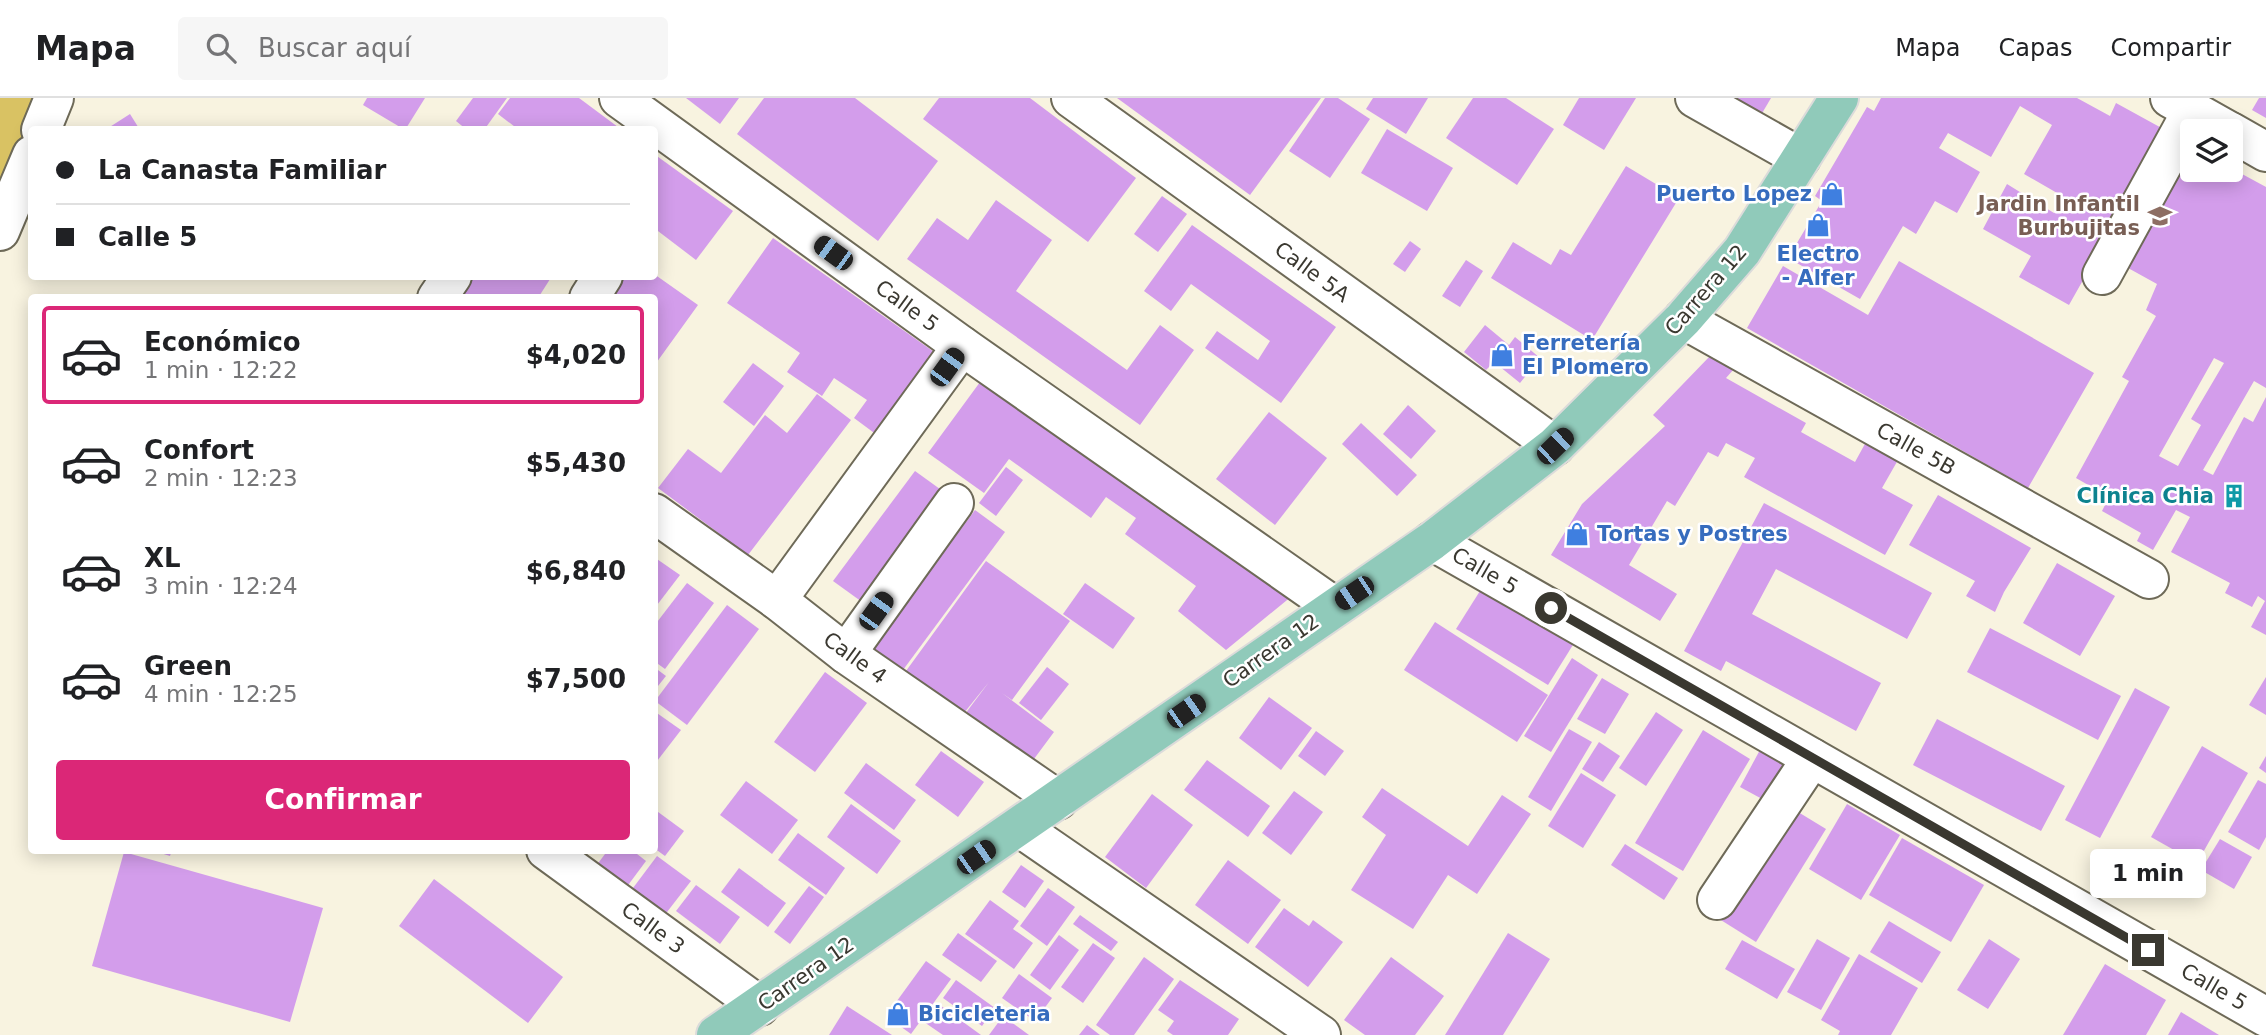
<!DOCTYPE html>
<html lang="es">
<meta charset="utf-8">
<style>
body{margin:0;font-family:"DejaVu Sans",sans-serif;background:#f6f6f6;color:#202124;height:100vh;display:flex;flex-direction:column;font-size:26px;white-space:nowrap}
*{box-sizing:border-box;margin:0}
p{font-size:23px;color:#757577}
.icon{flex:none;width:38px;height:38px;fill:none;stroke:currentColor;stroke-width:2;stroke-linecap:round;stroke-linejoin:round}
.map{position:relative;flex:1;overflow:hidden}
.panel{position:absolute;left:28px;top:196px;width:630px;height:560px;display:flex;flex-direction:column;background:#fff;border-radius:7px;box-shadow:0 4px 18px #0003}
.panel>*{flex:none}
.hud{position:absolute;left:28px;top:28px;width:630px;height:154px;border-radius:7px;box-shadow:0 4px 18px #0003;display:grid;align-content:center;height:154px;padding:0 28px;background:#fff}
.tools{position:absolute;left:2180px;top:21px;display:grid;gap:14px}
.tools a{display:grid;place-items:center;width:63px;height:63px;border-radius:7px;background:#fff;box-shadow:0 4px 18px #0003;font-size:35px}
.end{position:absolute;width:32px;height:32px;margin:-16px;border:9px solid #3a3830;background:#fff;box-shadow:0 0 0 4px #fff}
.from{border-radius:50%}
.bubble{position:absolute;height:49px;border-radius:7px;background:#fff;box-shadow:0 4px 18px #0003;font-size:23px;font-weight:700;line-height:49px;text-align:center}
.car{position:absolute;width:21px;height:42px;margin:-21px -10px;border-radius:9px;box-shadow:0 0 5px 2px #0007;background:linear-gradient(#222 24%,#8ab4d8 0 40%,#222 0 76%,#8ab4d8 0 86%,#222 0)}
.hud b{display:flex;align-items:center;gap:24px;height:66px;font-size:26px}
.hud b+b{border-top:2px solid #e0e0e0}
.hud i{width:18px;height:18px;background:#202124}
ul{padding:12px 0 0;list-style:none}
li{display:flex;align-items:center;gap:21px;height:98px;margin:0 14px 10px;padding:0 14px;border:4px solid transparent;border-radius:7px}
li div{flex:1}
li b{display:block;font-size:26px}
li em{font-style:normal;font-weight:700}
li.current{border-color:#db2777}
li>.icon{width:63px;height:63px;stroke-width:1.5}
.button{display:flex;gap:14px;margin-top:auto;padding:14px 28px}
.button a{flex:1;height:80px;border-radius:7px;background:#db2777;color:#fff;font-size:28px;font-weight:700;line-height:80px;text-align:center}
header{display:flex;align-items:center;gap:42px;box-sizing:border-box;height:98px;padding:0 35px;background:#fff;border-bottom:2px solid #e0e0e0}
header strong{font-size:33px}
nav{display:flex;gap:38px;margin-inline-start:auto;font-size:24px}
.search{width:490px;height:63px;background:#f6f6f6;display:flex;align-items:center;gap:18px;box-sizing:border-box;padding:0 24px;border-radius:7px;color:#757577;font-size:26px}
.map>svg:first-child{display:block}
.green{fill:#d9c263}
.building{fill:#d39deb;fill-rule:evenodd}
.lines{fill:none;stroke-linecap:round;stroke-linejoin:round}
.minor-casing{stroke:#6e6a58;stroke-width:42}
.major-casing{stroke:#dcdbda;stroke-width:42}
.minor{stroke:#fff;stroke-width:38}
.major{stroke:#90caba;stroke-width:38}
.route{stroke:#3a3830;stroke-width:9}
.labels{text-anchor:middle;stroke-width:5;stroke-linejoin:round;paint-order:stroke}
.shop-label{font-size:21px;font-weight:bold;fill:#366cbe;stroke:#fff;text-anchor:start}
.education-label{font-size:21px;font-weight:bold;fill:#785e54;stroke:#fff;text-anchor:end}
.street-label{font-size:21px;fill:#3a3830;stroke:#fff}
.culture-label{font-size:21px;font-weight:bold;fill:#0d838f;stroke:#fff;text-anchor:end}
</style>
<header>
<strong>Mapa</strong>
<div class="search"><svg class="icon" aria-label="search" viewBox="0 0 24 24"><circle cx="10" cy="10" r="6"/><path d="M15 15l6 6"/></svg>Buscar aquí</div>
<nav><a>Mapa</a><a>Capas</a><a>Compartir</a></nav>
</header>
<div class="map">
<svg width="2266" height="937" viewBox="0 0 2266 937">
<rect width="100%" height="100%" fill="#f8f3e0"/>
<polygon class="green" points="0,0 54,0 0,133"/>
<g class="building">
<polygon points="367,0 425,0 405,32 363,7"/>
<polygon points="473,0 507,0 484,32 467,32 456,23"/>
<polygon points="510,0 579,0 622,32 519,32 498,16"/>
<polygon points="686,0 739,0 720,26"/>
<polygon points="764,0 855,0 938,63 878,143 737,36"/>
<polygon points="939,0 1030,0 1136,80 1088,144 923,21"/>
<polygon points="1117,0 1321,0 1250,97"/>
<polygon points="1325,0 1338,0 1370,21 1330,80 1289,53"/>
<polygon points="1373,0 1428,0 1406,36 1366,11"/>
<polygon points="1473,0 1506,0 1554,31 1517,87 1446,40"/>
<polygon points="1579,0 1636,0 1604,52 1563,27"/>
<polygon points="1731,0 1771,0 1761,17"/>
<polygon points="1881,0 2077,0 2110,18 2116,5 2167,33 2069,207 2019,179 2031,158 1983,131 2007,86 2054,115 2064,99 2024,76 2052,27 2020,8 1991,59 1948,35 1939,50 1980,74 1957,115 1935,103 1916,136 1903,128 1860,201 1788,160 1822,103 1815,98 1867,9 1874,13"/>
<polygon points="2259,0 2266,0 2266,20 2252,12"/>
<polygon points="130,16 140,32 105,32"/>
<polygon points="1387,31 1453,70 1427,113 1361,75"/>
<path d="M2193 48V72H2231V70L2266 89V290L2254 283 2203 372 2213 377 2244 319 2253 324 2266 299V537L2251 529 2265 503 2258 498 2252 509 2225 495 2230 485 2171 454 2190 419 2176 412 2153 452 2137 443 2141 435 2102 413 2109 399 2076 380 2129 283 2122 279 2156 218 2146 212 2157 186 2119 165ZM2214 260 2224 265 2191 321 2201 327 2178 368 2159 358Z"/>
<polygon points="654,56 733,113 696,162 654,130"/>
<polygon points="1626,68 1679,100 1592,242 1491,180 1513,144 1551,167 1560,151 1571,157"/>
<polygon points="1162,98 1187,116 1158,154 1134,136"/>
<polygon points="996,102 1052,142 1016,193 1127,272 1160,227 1194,252 1140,327 907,161 937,120 968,142"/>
<polygon points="1192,127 1336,229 1281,305 1205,250 1217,233 1258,262 1270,243 1191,186 1171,213 1144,193"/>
<polygon points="773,140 944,261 885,343 854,320 867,302 834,280 822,298 787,274 800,255 727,205"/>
<polygon points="1410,143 1421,151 1405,174 1393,166"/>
<polygon points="1466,162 1483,173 1460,209 1442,198"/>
<polygon points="1899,163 2094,275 2028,390 1747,230 1783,168 1868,217"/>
<polygon points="654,176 698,207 654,268 654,200 601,200 616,178 654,178"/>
<polygon points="459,178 552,178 538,200 444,200"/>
<polygon points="1485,227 1509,247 1515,239 1540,260 1520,285 1494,264 1486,272 1464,254"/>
<polygon points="1711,257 1734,271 1726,280 1806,325 1801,334 1855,364 1866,344 1898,362 1882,390 1913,407 1885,457 1744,379 1755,360 1726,345 1718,359 1708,354 1675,408 1667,403 1629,467 1677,496 1660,523 1551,457 1582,406 1665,328 1653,317"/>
<polygon points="753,265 784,288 754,328 723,304"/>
<polygon points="983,280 1292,498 1226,552 1178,513 1196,488 1125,436 1136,420 1106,399 1091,420 1009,361 984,395 928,355"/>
<polygon points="817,296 851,322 748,457 658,390 688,351 721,375 765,317 787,335"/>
<polygon points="1408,307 1436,333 1411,361 1383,336"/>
<polygon points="1269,314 1327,360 1275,427 1216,381"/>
<polygon points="1361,325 1417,377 1397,398 1342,346"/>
<polygon points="1006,369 1023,382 996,418 979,405"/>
<polygon points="915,373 951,399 869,509 833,483"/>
<polygon points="1938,397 2031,450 2004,494 1995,514 1966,498 1975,483 1909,447"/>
<polygon points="1764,405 1932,495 1907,541 1776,471 1752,516 1881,585 1856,633 1726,563 1721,573 1684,553"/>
<polygon points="975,412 1005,434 903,572 873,550"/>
<polygon points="654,459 680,477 654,511"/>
<polygon points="986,463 1070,523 1012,602 1002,595 1054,634 1031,665 965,616 989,584 964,615 906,573"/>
<polygon points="2057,465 2115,498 2080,558 2023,525"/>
<polygon points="687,485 714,505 665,571 654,563 654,528"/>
<polygon points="1085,485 1135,520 1113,551 1063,516"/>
<polygon points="1485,485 1576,542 1548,587 1456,531"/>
<polygon points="727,507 759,531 687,627 655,603"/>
<polygon points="1435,524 1548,597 1517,644 1404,572"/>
<polygon points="1990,530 2121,598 2098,642 1967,574"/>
<polygon points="1572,560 1598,577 1551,654 1524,638"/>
<polygon points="654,569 666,578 654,593"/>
<polygon points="1047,569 1069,586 1041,622 1019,605"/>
<polygon points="825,574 867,605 815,674 774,644"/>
<polygon points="2266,579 2266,617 2249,607"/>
<polygon points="1602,580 1629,596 1605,636 1577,621"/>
<polygon points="2135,590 2170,609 2100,740 2065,722"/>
<polygon points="1269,599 1312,630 1281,672 1239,640"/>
<polygon points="654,613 681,632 654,667"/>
<polygon points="1656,614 1683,632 1646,688 1619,670"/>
<polygon points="1937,621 2065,688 2041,733 1913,667"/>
<polygon points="1569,631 1592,644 1551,713 1528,699"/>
<polygon points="1703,632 1750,661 1683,773 1635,745"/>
<polygon points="1316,633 1344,653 1325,678 1298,658"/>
<polygon points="1599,644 1620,658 1603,684 1582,671"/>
<polygon points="2202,648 2248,675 2197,765 2151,739"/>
<polygon points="1761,650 1797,670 1775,708 1740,689"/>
<polygon points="941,653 984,684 958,719 915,687"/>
<polygon points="2266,658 2266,675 2259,670"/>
<polygon points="1207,662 1270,708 1248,739 1184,692"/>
<polygon points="866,665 916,702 894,732 844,695"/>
<polygon points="1581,675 1616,697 1583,750 1548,728"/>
<polygon points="2258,682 2266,686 2266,739 2259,752 2228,734"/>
<polygon points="746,683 798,722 772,756 720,717"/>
<polygon points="1382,690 1468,748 1502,697 1531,716 1477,796 1448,777 1413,831 1351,792 1386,737 1362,719"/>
<polygon points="1294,693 1323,714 1291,757 1262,735"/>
<polygon points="1152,696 1193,727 1146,790 1105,759"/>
<polygon points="851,706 901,743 877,776 827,739"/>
<polygon points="1785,706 1826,731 1756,844 1716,819"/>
<polygon points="1847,706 1900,737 1861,802 1809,771"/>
<polygon points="654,711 684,733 665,758 654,750"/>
<polygon points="798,735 845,770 826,797 778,762"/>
<polygon points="1902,740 1984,787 1951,844 1869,797"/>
<polygon points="2220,741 2252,759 2234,791 2201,772"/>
<polygon points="1625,746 1678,780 1664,802 1611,767"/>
<polygon points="151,752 172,752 170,758"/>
<polygon points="608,752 632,752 646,763 620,798 590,776"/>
<polygon points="124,754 323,810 290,924 92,868"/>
<polygon points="657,758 691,783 657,827 624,802"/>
<polygon points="1228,762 1281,802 1248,846 1195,807"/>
<polygon points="1021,767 1044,783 1025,810 1002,794"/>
<polygon points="739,770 786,805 768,829 721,794"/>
<polygon points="434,781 563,879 528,925 399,828"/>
<polygon points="696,787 740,819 720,846 676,813"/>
<polygon points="809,788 824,799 790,846 774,834"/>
<polygon points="1048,790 1075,809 1047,848 1020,828"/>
<polygon points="990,802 1019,823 1013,831 1033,845 1014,871 965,836"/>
<polygon points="1284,810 1309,828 1313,822 1343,844 1308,889 1255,849"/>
<polygon points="1080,817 1118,844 1111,853 1073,826"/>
<polygon points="1889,823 1941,854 1922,885 1870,854"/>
<polygon points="958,835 997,863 981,884 942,857"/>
<polygon points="1508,835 1550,861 1503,937 1445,937"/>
<polygon points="1059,837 1079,852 1050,892 1030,877"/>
<polygon points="1817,841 1850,860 1821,912 1787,894"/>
<polygon points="1989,841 2020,861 1988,911 1957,892"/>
<polygon points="1742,842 1795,871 1777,901 1725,871"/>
<polygon points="1093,845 1115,860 1083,905 1061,889"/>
<polygon points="1859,856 1918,890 1891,937 1838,937 1840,933 1821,922"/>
<polygon points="1144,859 1174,881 1134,937 1110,937 1096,927"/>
<polygon points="1391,859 1444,898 1415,937 1365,937 1344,922"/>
<polygon points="926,863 951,881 911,936 886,918"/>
<polygon points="2105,866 2166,902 2146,937 2063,937"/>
<polygon points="1019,876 1052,900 1035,923 1002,900"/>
<polygon points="956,882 995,910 982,928 943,900"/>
<polygon points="1180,882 1239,921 1228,937 1173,937 1167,933 1174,923 1158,912"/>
<polygon points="937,905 981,937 943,937 924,924"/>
<polygon points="847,908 892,937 829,937"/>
<polygon points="2181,914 2219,937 2168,937"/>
<polygon points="1003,918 1029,937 989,937"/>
<polygon points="1087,927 1100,937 1079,937"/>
</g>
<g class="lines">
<g class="minor-casing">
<g id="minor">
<polyline points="619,0 962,248 1335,509"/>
<polyline points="1071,0 1555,348"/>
<polyline points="1695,0 1801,60"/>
<polyline points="2170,0 2229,33"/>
<polyline points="41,32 54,0"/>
<polyline points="2231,34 2266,54"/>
<polyline points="0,133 32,57"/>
<polyline points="2102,177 2192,13"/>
<polyline points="437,200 452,178"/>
<polyline points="589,200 603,178"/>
<polyline points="1683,221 2149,481"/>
<polyline points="654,415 777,502 846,556 1058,702"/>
<polyline points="1432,443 2266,919"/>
<polyline points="777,502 962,248"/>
<polyline points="846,556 954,405"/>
<polyline points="1019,729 1321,937"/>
<polyline points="546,752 760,908"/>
<polyline points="1717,802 1812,660"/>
</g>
</g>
<g class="major-casing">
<polyline id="major" points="716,937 1432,443 1555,348 1683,221 1742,153 1839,0"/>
</g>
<use href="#minor" class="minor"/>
<use href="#major" class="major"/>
</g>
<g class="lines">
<polyline class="route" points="1551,510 2148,852"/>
</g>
<defs>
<g id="shop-bare" transform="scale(1.89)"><path d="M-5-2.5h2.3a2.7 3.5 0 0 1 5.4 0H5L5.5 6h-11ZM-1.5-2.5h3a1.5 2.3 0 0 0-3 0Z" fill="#3f7fe0" stroke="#fff" stroke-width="2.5" paint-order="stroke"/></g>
<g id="school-bare" transform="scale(1.89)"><path d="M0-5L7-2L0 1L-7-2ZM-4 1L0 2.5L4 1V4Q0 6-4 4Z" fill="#8d6e63" stroke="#fff" stroke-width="2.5" paint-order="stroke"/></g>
<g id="building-bare" transform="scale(1.89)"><path d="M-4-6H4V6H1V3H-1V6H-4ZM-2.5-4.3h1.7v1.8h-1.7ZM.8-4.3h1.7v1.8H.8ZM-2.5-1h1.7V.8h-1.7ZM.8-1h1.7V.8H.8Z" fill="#0f9aa8" stroke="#fff" stroke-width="2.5" paint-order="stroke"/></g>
</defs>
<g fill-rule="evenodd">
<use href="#shop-bare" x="1832" y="96"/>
<use href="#school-bare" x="2160" y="118"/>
<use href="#shop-bare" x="1818" y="127"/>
<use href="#shop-bare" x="1502" y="257"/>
<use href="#building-bare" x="2234" y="398"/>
<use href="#shop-bare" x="1577" y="436"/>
<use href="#shop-bare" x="898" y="916"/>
</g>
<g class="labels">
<g class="shop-label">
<text x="1812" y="103" text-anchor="end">Puerto Lopez</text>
<text x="1818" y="163" text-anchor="middle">Electro<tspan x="1818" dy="24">- Alfer</tspan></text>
<text x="1522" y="252">Ferretería<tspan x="1522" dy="24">El Plomero</tspan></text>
<text x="1597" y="443">Tortas y Postres</text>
<text x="918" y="923">Bicicleteria</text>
</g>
<g class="education-label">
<text x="2140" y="113">Jardin Infantil<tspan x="2140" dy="24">Burbujitas</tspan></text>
</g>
<g class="street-label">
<text transform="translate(1312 174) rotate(36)" y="7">Calle 5A</text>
<text transform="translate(1706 192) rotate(-49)" y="7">Carrera 12</text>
<text transform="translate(907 208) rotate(36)" y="7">Calle 5</text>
<text transform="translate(1916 351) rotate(29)" y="7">Calle 5B</text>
<text transform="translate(1485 473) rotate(30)" y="7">Calle 5</text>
<text transform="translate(1271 553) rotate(-35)" y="7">Carrera 12</text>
<text transform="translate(855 560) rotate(36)" y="7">Calle 4</text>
<text transform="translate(653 830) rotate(36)" y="7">Calle 3</text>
<text transform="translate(806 876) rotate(-35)" y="7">Carrera 12</text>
<text transform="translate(2214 889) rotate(30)" y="7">Calle 5</text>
</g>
<g class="culture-label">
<text x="2214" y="405">Clínica Chia</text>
</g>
</g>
</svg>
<div class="tools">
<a><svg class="icon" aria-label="layers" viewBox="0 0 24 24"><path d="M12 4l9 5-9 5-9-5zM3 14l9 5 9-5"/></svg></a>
</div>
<i class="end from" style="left:1551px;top:510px"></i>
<i class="end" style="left:2148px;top:852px"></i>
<div class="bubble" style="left:2090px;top:751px;width:116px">1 min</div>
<i class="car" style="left:833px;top:155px;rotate:306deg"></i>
<i class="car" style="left:947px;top:269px;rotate:36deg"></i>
<i class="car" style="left:1555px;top:348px;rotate:46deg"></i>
<i class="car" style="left:1354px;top:495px;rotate:236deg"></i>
<i class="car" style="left:876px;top:513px;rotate:36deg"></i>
<i class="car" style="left:1186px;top:613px;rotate:55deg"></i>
<i class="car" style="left:976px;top:759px;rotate:55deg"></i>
<div class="hud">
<b><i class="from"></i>La Canasta Familiar</b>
<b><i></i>Calle 5</b>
</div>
<section class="panel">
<ul>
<li class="current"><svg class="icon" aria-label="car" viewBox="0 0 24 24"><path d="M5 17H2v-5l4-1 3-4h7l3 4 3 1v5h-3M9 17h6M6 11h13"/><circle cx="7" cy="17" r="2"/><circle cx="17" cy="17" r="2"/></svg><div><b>Económico</b><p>1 min · 12:22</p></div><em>$4,020</em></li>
<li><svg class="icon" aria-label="car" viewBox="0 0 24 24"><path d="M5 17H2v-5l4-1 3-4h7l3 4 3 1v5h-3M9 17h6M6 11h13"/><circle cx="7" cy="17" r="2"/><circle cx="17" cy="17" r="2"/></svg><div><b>Confort</b><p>2 min · 12:23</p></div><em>$5,430</em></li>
<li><svg class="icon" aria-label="car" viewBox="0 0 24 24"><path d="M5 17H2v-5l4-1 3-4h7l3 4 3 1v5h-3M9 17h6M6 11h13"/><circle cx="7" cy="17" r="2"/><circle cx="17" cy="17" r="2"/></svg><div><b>XL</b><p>3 min · 12:24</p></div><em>$6,840</em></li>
<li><svg class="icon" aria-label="car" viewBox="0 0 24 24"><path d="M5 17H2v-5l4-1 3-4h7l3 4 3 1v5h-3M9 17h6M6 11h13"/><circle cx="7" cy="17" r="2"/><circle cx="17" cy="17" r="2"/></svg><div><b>Green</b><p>4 min · 12:25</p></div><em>$7,500</em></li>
</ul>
<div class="button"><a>Confirmar</a></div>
</section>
</div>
